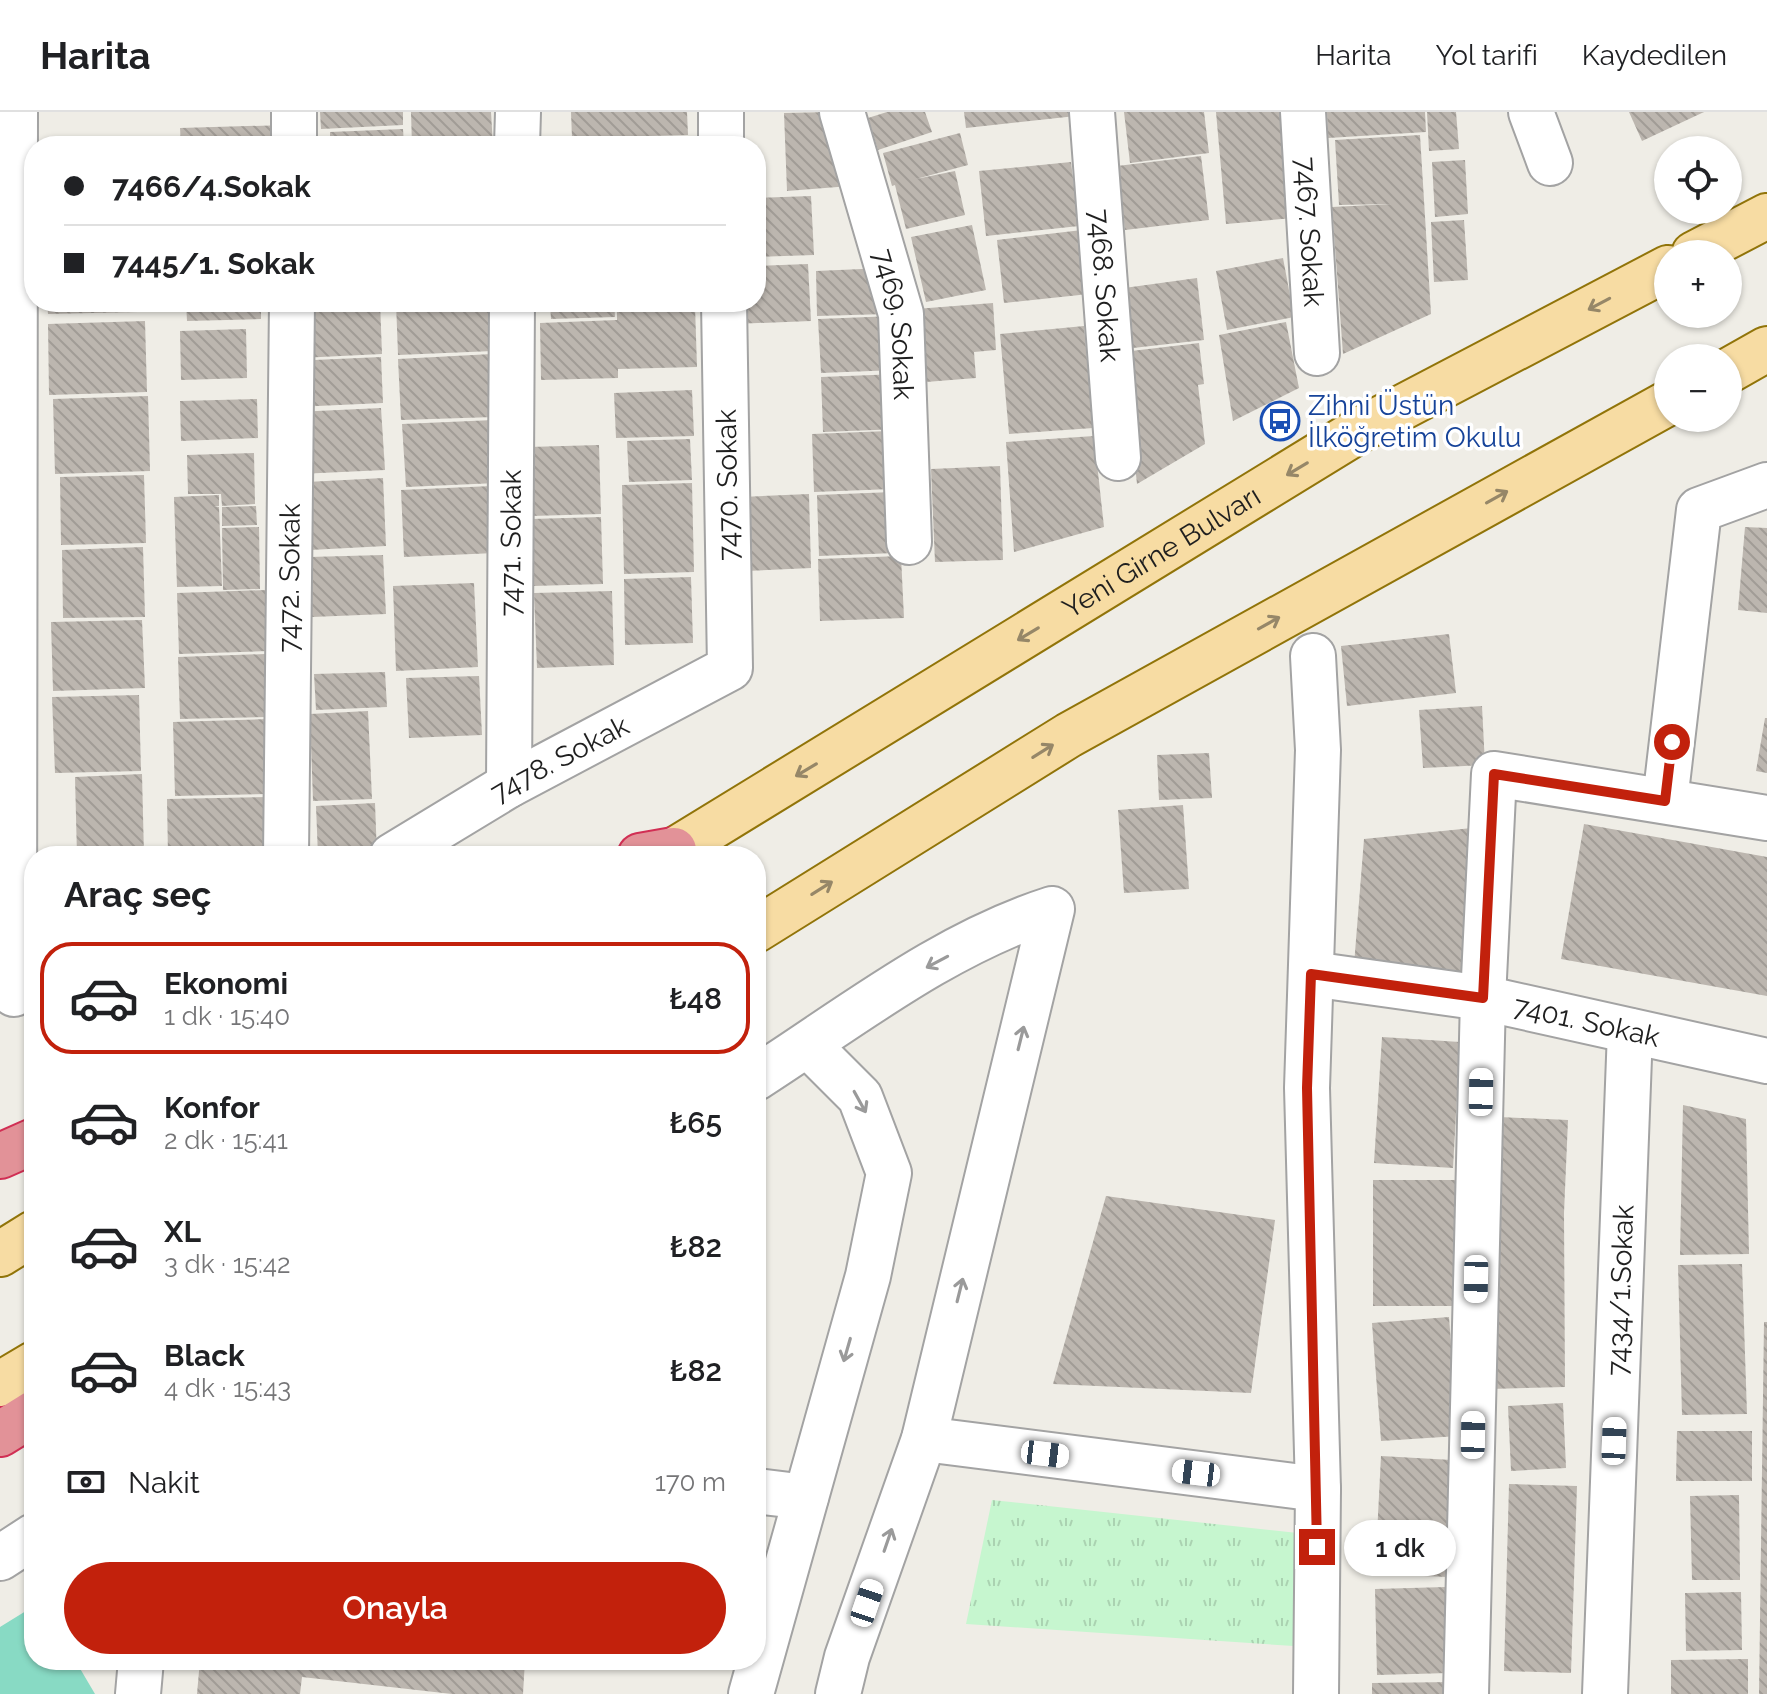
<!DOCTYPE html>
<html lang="tr">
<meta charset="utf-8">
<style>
body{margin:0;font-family:Raleway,sans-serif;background:#f6f6f6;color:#202124;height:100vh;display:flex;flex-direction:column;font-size:30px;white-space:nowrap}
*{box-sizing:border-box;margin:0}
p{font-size:26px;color:#757577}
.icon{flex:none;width:44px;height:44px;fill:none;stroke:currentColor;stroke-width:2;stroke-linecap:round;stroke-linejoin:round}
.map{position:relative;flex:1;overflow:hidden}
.drawer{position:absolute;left:24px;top:734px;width:742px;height:824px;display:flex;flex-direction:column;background:#fff;border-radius:32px;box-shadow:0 2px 6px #0004}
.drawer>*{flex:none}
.hud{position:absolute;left:24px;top:24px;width:742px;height:176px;border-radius:32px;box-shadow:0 2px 6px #0004;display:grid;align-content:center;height:176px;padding:0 40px;background:#fff}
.buttons{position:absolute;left:1654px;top:24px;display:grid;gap:16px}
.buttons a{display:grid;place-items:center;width:88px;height:88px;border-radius:50%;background:#fff;box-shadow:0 2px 6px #0004;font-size:40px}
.end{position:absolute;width:36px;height:36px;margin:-18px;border:10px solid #c2210c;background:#fff;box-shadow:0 0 0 4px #fff}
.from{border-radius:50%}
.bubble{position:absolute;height:56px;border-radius:28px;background:#fff;box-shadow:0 2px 6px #0004;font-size:26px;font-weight:600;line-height:56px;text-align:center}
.car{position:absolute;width:24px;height:48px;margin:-24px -12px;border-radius:10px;box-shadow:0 0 6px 2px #0007;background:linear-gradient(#fff 24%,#345 0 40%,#fff 0 76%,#345 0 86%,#fff 0)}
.hud b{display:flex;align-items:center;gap:28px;height:76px;font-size:30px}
.hud b+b{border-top:2px solid #e0e0e0}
.hud i{width:20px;height:20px;background:#202124}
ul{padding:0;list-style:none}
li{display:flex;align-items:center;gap:24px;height:112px;margin:0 16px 12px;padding:0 24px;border:4px solid transparent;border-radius:32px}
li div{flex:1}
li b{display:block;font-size:30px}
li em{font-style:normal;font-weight:600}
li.active{border-color:#c2210c}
li>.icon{width:72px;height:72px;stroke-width:1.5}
h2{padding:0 40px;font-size:36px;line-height:96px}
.pay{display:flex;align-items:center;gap:20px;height:88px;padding:0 40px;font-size:30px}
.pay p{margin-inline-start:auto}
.primary-button{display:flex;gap:16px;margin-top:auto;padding:16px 40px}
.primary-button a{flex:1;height:92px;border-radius:48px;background:#c2210c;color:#fff;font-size:32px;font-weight:600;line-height:92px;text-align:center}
header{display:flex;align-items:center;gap:48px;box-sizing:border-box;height:112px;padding:0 40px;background:#fff;border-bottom:2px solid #e0e0e0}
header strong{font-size:38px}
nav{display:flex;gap:44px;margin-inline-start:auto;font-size:28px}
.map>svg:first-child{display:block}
.park{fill:url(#park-tufts)}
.pitch{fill:#88dac4}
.building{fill:url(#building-back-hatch)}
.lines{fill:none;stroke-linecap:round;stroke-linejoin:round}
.minor-casing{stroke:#a3a3a3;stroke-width:48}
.major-casing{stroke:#917409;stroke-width:48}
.highway-casing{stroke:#d12f54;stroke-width:48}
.minor{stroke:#fff;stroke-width:44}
.major{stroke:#f7dca3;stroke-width:44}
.highway{stroke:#e29298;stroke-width:44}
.oneway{stroke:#968768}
.oneway2{stroke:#9a9a9a}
.route{stroke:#c2210c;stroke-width:10}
.labels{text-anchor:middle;stroke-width:7;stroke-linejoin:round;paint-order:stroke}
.street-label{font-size:28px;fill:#1f1f1f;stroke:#fff}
.transit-label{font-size:28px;fill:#164399;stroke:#fff;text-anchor:start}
</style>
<header>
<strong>Harita</strong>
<nav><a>Harita</a><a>Yol tarifi</a><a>Kaydedilen</a></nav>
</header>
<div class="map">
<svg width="1767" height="1582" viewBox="0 0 1767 1582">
<defs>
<pattern id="park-tufts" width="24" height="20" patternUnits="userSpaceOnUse" patternTransform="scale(2)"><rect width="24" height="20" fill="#c6f6cf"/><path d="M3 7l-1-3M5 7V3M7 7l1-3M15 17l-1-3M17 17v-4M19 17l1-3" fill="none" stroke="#aad2b1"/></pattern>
<pattern id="building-back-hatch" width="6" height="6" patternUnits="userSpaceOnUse" patternTransform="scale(2)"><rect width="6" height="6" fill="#bcb6af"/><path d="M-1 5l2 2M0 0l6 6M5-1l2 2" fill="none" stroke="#a19c96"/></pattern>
</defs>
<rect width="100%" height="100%" fill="#efede6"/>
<polygon class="park" points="992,1388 1307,1422 1309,1535 966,1512"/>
<polygon class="pitch" points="34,1494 34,1548 75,1548 95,1582 0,1582 0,1515"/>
<g class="building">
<polygon points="320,0 403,0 403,13 321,17"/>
<polygon points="411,0 491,0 493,34 412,34"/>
<polygon points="571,0 687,0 688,23 572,26"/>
<polygon points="831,0 850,74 787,79 784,1"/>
<polygon points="887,0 925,0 932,20 878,38 868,6"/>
<polygon points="964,0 1084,0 1085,3 966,16"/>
<polygon points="1124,0 1204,0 1209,41 1130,51"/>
<polygon points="1216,0 1285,0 1294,106 1226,112"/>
<polygon points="1327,0 1425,0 1426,20 1328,26"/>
<polygon points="1427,0 1456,0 1459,37 1429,39"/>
<polygon points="1629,0 1704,0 1642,29"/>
<polygon points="287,13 287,34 181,34 180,16"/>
<polygon points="403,17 404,34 330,34 330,20"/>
<polygon points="960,21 968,53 916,67 955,59 965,103 906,117 895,73 892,74 883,41"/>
<polygon points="1420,23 1431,202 1343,242 1332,95 1392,92 1339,93 1335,28"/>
<polygon points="686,26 686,34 622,34 622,28"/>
<polygon points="1201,44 1209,108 1125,118 1117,54"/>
<polygon points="1465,48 1468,102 1435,105 1432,50"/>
<polygon points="1071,50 1079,114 986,124 979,59"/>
<polygon points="811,84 814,143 756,145 756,86"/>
<polygon points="1464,108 1468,168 1434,170 1431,110"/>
<polygon points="972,113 986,178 926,190 911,125"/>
<polygon points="1082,118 1089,182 1004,191 997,128"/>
<polygon points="1283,146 1294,205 1227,218 1216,159"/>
<polygon points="808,152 811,209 734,212 733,190 756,190 756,154"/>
<polygon points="885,156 887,202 817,204 816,159"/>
<polygon points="1197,166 1204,228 1124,237 1117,177"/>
<polygon points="47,190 138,190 138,200 48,202"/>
<polygon points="186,190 261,190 261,207 187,209"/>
<polygon points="298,190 380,190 382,242 300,246"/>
<polygon points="396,190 490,190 493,239 398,243"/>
<polygon points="550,190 614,190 615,205 551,207"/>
<polygon points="993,191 996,238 974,240 976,266 926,270 916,197"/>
<polygon points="695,194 697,255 618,257 618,266 541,268 540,211 617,208 617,196"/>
<polygon points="894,204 896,258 821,261 818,207"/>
<polygon points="145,209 147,280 49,283 48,212"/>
<polygon points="1286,210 1299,276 1233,309 1219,223"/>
<polygon points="1084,214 1093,316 1009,322 1000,222"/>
<polygon points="246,217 247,266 181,268 180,219"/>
<polygon points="1199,231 1204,272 1198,273 1205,332 1137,372 1123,240"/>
<polygon points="492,242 494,305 401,308 398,247"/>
<polygon points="381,245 383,291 295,295 292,249"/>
<polygon points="898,262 900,317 823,320 821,265"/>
<polygon points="692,278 694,324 616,326 614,281"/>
<polygon points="148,284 150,359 55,362 53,287"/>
<polygon points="257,287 258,326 181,329 180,289"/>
<polygon points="381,296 385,358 299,362 296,300"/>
<polygon points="494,308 497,371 406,375 402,312"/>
<polygon points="889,319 892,377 814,380 812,322"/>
<polygon points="1094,324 1104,415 1014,440 1006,330"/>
<polygon points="690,327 692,368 629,370 627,329"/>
<polygon points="599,333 601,402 531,404 529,335"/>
<polygon points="254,341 255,392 222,394 221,382 188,382 187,343"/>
<polygon points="1000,354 1003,448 935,450 931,357"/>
<polygon points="144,363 146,431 61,433 60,365"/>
<polygon points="383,366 386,434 310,438 307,370"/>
<polygon points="692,371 694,460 624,462 622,373"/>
<polygon points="492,374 495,441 404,445 401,378"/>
<polygon points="893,380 895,441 819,444 817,383"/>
<polygon points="809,382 811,456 745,459 742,385"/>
<polygon points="219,383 219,394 214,394 219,395 222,474 177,475 174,385"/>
<polygon points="256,394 257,413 222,414 222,395"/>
<polygon points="601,405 603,472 533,474 531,407"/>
<polygon points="259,415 260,477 223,478 222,416"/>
<polygon points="1745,415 1767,416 1767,501 1738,498"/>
<polygon points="143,435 145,505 63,506 62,438"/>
<polygon points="383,443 386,502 312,505 309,445"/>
<polygon points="901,444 904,506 820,509 818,447"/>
<polygon points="691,465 693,531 625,533 624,467"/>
<polygon points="474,471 478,555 396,559 393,474"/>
<polygon points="266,478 268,539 179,542 177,481"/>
<polygon points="612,479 614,553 537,556 534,481"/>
<polygon points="142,508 145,576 53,579 51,510"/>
<polygon points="1449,522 1456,581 1347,594 1341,534"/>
<polygon points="265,542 268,605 180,607 178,545"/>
<polygon points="385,560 387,595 316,598 314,562"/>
<polygon points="479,564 482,623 409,626 406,566"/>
<polygon points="139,583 141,659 55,661 52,585"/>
<polygon points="1482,594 1485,653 1423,656 1419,598"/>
<polygon points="368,599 372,687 313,689 310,602"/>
<polygon points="1765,606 1767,606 1767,661 1756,659"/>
<polygon points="268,607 270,682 175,684 173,610"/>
<polygon points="1209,641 1212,686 1159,688 1157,643"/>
<polygon points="142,662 144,744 77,744 75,665"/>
<polygon points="269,685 271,744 168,744 167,687"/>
<polygon points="375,691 377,744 318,744 316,694"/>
<polygon points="1183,693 1189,777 1124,781 1118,698"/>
<polygon points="1584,712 1767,745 1767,884 1561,847"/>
<polygon points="1472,716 1469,860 1354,853 1364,727"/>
<polygon points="1382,925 1460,930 1453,1056 1374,1051"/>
<polygon points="1683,993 1746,1007 1749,1142 1680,1143"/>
<polygon points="1499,1005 1568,1008 1564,1101 1565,1275 1490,1277"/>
<rect x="1373" y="1068" width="84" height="126"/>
<polygon points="1106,1084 1275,1108 1251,1281 1053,1272"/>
<polygon points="1742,1152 1747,1302 1682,1303 1678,1153"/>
<polygon points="1449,1205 1458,1324 1381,1329 1372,1211"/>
<polygon points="1764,1210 1767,1210 1767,1582 1759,1582"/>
<polygon points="1563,1291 1566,1356 1511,1359 1508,1294"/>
<polygon points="1677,1319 1752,1319 1752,1369 1676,1369"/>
<polygon points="1381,1344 1452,1348 1447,1465 1375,1462"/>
<polygon points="1509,1372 1577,1374 1571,1561 1504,1559"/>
<polygon points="1739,1383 1740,1468 1692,1468 1690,1384"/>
<polygon points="1446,1475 1449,1561 1377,1563 1375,1477"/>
<polygon points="1741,1480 1742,1538 1686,1539 1685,1481"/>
<polygon points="1748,1547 1748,1582 1671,1582 1671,1548"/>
<polygon points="200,1548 525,1548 523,1582 452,1582 302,1565 300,1582 197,1582"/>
<polygon points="1453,1570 1453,1582 1372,1582 1372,1571"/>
</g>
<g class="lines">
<g class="minor-casing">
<g id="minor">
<polyline points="721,0 721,34"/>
<path id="s1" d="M842 0 901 202 909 430"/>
<path id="s2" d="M1092 0 1118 346"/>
<path id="s3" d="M1303 0 1317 241"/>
<polyline points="1531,0 1550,51"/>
<polyline points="294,34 294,0"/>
<polyline points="517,34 518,0"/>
<polyline points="1313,544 1318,638 1307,976 1318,1377 1316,1582"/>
<path id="s4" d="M509 673 512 190"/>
<polyline points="1665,689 1699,398 1767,373"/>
<path id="s5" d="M286 744 292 190"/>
<path id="s6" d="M392 744 509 673 730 556 724 190"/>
<path id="s7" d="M1311 862 1483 886 1767 949"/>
<polyline points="14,882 15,0"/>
<path d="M756 966C851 905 943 832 1052 797L924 1327 847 1545 838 1582"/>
<polyline points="924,1327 1318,1377"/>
<polyline points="756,1379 806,1385"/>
<polyline points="0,1446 34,1424"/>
<polyline points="138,1582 141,1548"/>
<polyline points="751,1582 868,1164 889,1061 860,985 808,933"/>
<polyline points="1466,1582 1483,886 1494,662 1767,706"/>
<path id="s8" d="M1605 1582 1630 919"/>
</g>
</g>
<g class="major-casing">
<g id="major">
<polyline points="1694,142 1767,104"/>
<polyline points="1728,259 1767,237"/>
<path id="s9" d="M665 744 1363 316 1668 156"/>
<polyline points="756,818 1069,623 1668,291"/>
<polyline points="0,1142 34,1121"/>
<polyline points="0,1272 34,1252"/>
</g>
</g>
<g class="highway-casing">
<g id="highway">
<polyline points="640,744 674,738"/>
<polyline points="0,1044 34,1029"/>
<polyline points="0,1322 34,1301"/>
</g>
</g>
<use href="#minor" class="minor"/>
<use href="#major" class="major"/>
<use href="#highway" class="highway"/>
</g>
<defs><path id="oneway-shaft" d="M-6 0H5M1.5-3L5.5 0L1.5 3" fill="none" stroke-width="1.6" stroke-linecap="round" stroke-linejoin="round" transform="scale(2)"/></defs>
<g class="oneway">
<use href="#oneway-shaft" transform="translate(1599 192) rotate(152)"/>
<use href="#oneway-shaft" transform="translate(1297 357) rotate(149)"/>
<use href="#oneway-shaft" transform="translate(1497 385) rotate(-29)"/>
<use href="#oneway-shaft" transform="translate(1269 511) rotate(-29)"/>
<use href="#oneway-shaft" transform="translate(1028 522) rotate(149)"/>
<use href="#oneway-shaft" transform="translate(1043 639) rotate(-32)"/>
<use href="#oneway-shaft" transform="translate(806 658) rotate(149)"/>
<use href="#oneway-shaft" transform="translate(822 776) rotate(-32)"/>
</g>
<g class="oneway2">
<use href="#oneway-shaft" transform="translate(937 850) rotate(152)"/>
<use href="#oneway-shaft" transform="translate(1021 926) rotate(-76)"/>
<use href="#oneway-shaft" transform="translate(860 990) rotate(61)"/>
<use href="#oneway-shaft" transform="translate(960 1178) rotate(-76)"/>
<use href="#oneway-shaft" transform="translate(847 1238) rotate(106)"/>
<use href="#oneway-shaft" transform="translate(888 1428) rotate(-71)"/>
</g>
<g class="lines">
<polyline class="route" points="1317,1435 1307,976 1311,862 1483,886 1494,662 1665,689 1672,630"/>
</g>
<defs>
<g id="bus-ring" transform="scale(2)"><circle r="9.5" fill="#fff" stroke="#1a4fb4" stroke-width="1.5"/><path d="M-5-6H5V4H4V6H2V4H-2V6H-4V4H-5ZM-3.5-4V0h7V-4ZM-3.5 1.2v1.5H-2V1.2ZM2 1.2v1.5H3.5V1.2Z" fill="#1a4fb4"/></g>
</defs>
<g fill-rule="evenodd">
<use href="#bus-ring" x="1280" y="309"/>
</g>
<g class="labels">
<g class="street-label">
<text dy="10" stroke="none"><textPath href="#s3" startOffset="120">7467. Sokak</textPath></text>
<text dy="10" stroke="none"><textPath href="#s2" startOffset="174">7468. Sokak</textPath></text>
<text dy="10" stroke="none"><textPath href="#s1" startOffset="220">7469. Sokak</textPath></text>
<text transform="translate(727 373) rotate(-91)" y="10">7470. Sokak</text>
<text dy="10" stroke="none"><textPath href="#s4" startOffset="242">7471. Sokak</textPath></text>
<text dy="10" stroke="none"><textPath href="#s9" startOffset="582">Yeni Girne Bulvarı</textPath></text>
<text dy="10" stroke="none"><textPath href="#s5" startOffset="278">7472. Sokak</textPath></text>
<text dy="10" stroke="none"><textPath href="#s6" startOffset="194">7478. Sokak</textPath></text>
<text dy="10" stroke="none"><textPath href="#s7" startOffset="280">7401. Sokak</textPath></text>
<text dy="10" stroke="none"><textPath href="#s8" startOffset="404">7434/1.Sokak</textPath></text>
</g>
<g class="transit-label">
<text x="1308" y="303">Zihni Üstün<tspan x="1308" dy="32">İlköğretim Okulu</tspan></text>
</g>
</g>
</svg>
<div class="buttons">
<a><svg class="icon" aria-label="locate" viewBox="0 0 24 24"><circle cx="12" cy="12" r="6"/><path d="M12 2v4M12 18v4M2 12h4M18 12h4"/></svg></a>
<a>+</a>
<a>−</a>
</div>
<i class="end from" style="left:1672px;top:630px"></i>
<i class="end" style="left:1317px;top:1435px"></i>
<div class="bubble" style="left:1344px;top:1408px;width:112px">1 dk</div>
<i class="car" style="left:1481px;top:980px;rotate:1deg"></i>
<i class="car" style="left:1476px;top:1167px;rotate:181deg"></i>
<i class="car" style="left:1473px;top:1323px;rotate:1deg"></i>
<i class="car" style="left:1614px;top:1329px;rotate:2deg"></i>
<i class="car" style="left:1045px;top:1342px;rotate:97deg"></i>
<i class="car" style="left:1196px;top:1361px;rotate:277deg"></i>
<i class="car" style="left:867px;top:1491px;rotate:19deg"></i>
<div class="hud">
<b><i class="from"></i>7466/4.Sokak</b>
<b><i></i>7445/1. Sokak</b>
</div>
<section class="drawer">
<h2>Araç seç</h2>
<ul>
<li class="active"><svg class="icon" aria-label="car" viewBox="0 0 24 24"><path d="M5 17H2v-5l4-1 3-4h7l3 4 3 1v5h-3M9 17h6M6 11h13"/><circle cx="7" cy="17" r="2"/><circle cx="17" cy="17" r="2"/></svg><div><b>Ekonomi</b><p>1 dk · 15:40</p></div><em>₺48</em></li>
<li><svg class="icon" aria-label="car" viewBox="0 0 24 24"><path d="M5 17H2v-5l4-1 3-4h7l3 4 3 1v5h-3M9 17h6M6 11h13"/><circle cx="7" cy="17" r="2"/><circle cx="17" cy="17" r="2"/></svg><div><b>Konfor</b><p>2 dk · 15:41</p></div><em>₺65</em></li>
<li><svg class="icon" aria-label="car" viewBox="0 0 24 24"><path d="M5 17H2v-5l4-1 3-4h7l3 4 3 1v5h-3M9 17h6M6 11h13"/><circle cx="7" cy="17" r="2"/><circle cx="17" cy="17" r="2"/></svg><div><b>XL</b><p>3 dk · 15:42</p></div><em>₺82</em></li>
<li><svg class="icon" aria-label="car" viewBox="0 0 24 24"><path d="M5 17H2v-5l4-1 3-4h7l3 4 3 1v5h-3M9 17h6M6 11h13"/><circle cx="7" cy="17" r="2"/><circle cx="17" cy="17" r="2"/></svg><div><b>Black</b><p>4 dk · 15:43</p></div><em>₺82</em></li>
</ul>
<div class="pay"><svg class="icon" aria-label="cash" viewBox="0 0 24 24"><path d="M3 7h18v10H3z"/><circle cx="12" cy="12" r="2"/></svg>Nakit<p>170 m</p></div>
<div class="primary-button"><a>Onayla</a></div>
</section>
</div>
